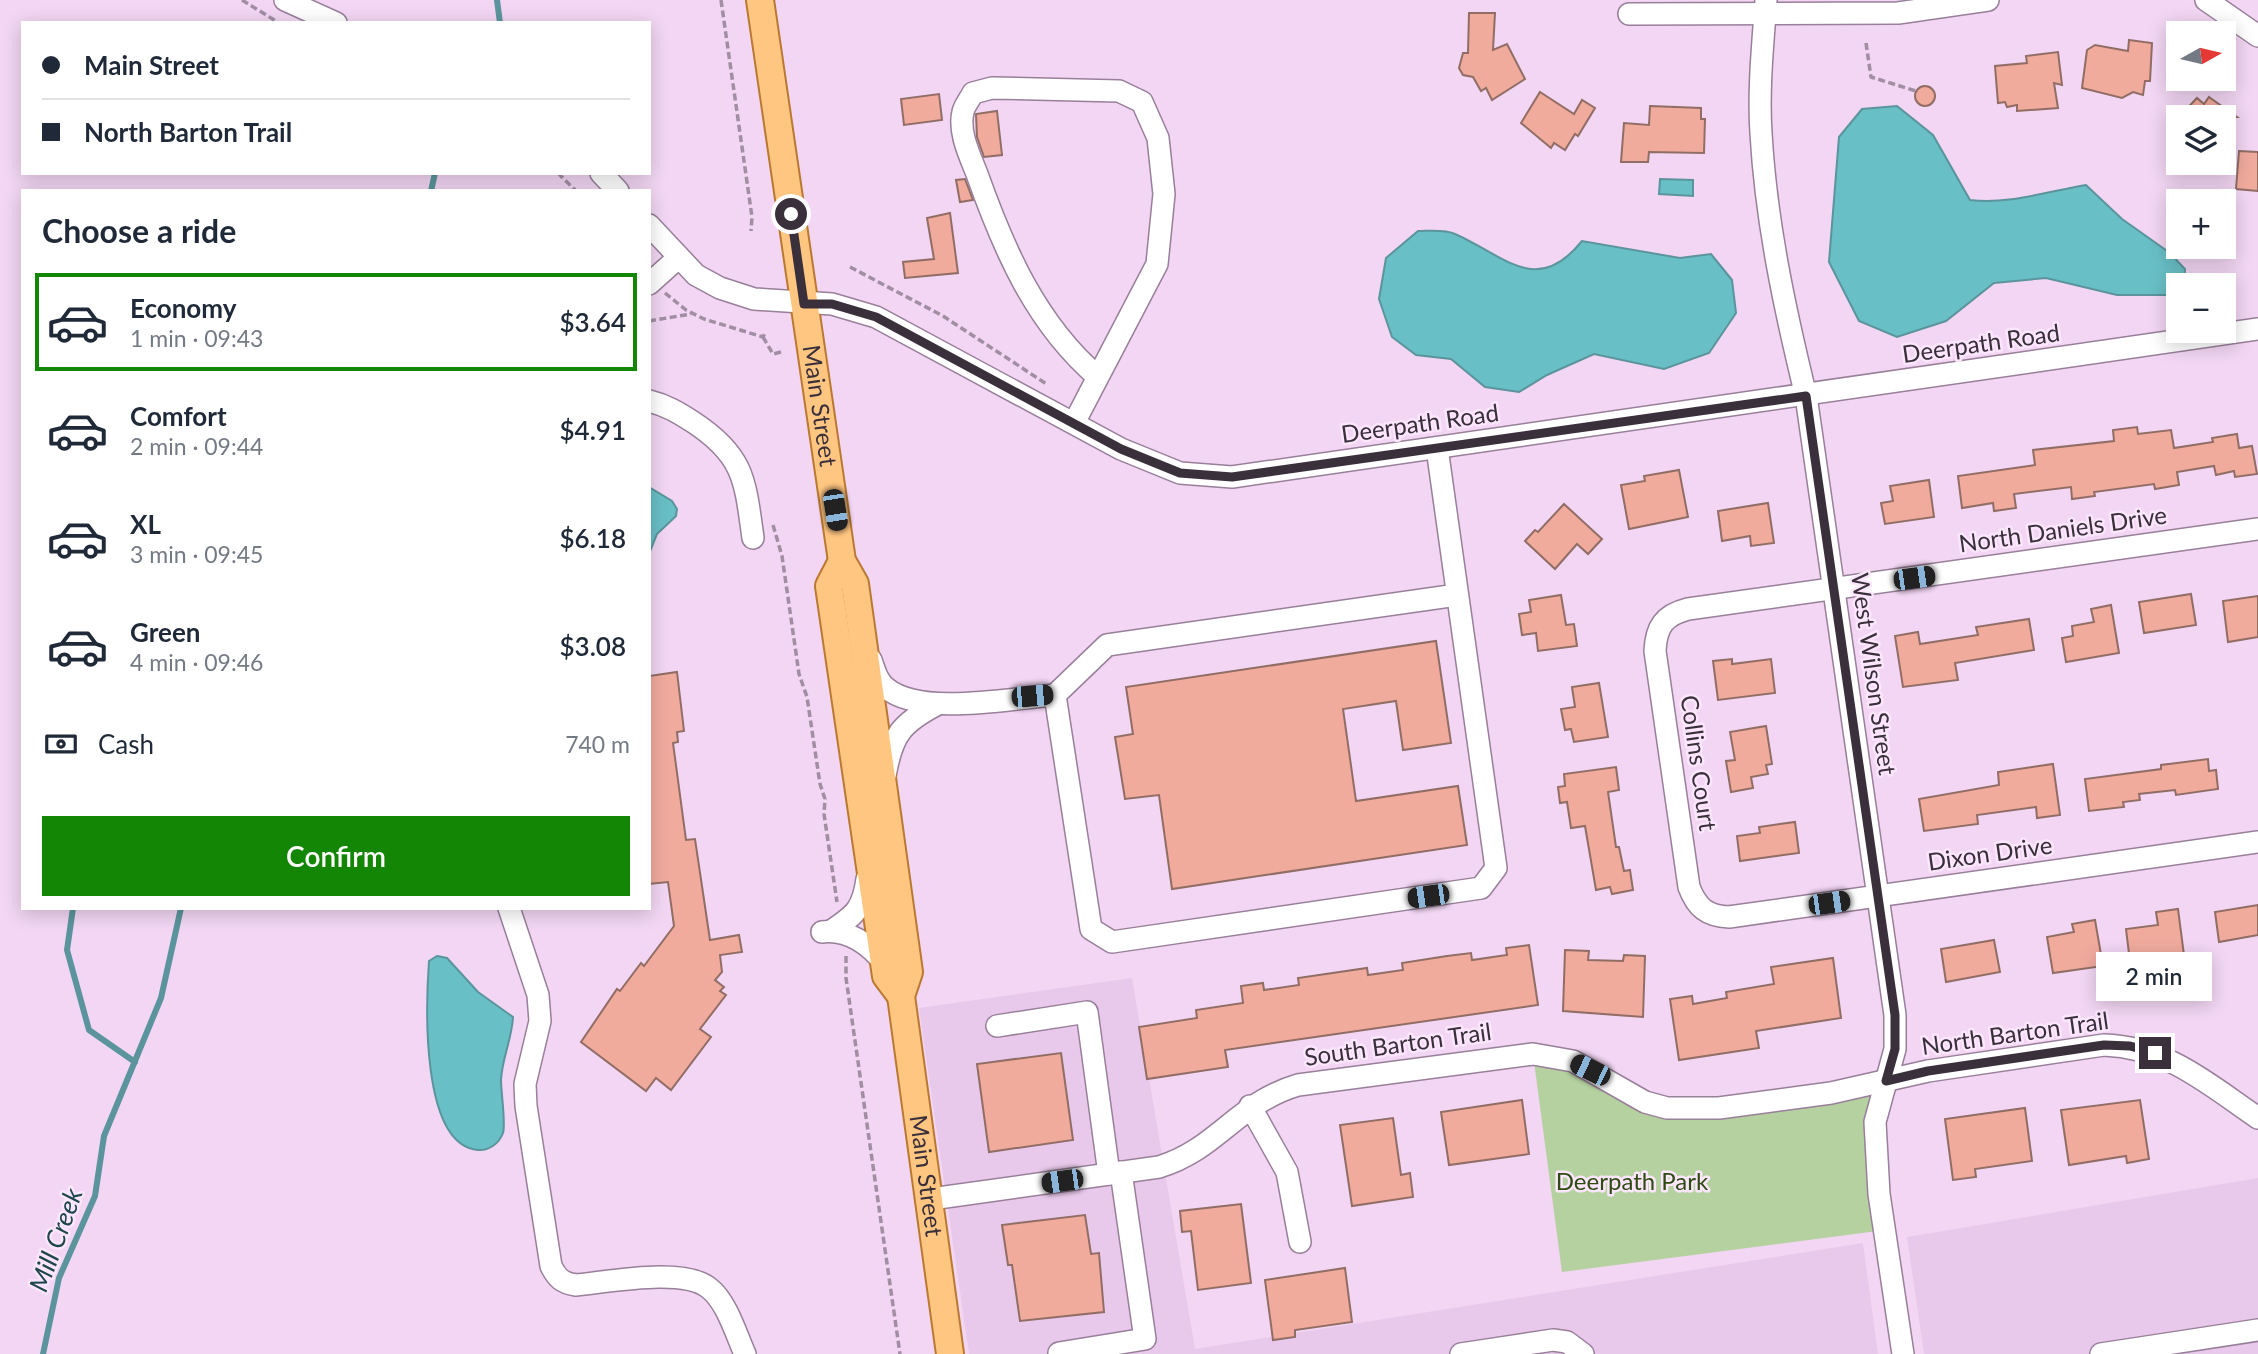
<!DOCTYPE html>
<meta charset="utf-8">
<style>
body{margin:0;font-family:Lato,sans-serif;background:#f6f6f7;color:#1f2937;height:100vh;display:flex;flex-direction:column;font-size:26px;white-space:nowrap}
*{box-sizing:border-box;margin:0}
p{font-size:23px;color:#747a83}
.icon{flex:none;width:38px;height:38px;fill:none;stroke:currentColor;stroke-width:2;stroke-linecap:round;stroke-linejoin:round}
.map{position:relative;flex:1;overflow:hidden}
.side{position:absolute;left:21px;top:189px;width:630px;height:721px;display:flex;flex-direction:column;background:#fff;border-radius:0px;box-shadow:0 4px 18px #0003}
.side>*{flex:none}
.banner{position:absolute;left:21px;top:21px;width:630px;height:154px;border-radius:0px;box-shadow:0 4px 18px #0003;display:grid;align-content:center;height:154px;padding:0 21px;background:#fff}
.needle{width:46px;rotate:82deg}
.tools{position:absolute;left:2166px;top:21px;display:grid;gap:14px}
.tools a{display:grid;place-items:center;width:70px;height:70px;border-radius:0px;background:#fff;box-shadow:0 4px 18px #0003;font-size:35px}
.end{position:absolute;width:32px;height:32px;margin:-16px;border:9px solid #3a303b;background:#fff;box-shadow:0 0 0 4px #fff}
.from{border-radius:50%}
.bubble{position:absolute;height:49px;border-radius:0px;background:#fff;box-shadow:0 4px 18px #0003;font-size:23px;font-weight:600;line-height:49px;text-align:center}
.car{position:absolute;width:21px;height:42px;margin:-21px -10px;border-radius:9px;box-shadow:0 0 5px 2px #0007;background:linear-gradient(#222 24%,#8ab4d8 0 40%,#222 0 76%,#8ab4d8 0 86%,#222 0)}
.banner b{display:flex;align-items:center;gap:24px;height:66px;font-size:26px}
.banner b+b{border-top:2px solid #e0e1e3}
.banner i{width:18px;height:18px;background:#1f2937}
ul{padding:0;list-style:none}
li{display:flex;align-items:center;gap:21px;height:98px;margin:0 14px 10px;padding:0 7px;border:4px solid transparent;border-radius:0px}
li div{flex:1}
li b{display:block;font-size:26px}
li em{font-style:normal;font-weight:600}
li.current{border-color:#138705}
li>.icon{width:63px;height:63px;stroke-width:1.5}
h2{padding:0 21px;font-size:32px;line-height:84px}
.pay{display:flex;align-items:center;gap:18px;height:77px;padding:0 21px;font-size:26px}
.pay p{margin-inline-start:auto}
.cta{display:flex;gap:14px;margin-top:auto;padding:14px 21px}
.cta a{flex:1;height:80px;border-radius:0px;background:#138705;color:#fff;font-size:28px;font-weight:600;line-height:80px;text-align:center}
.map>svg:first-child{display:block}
.built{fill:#e9c9eb}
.green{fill:#b5d1a0}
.water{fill:#69bfc6;stroke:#5b949c;stroke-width:2}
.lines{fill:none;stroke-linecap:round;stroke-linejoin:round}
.stream{stroke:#5b949c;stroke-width:6}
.building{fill:#f0ab9d;stroke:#916d65;stroke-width:2}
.minor-casing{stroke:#987f9a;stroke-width:24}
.major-casing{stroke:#ba7932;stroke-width:30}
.path{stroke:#a28ea3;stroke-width:3.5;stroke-dasharray:7 3.5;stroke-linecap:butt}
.minor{stroke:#fff;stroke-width:21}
.major{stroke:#ffc681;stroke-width:26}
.route{stroke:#3a303b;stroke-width:9}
.labels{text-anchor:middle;stroke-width:5;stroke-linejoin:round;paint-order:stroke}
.street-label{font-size:24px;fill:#3a303b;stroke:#fce6fd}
.park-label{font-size:24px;fill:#2e4b11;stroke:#fce6fd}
.water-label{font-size:26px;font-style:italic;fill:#1e464a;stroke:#fce6fd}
</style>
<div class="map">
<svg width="2258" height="1354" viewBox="0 0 2258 1354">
<rect width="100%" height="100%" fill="#f2d6f3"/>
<g class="built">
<polygon points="1132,978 1195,1349 1863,1243 1878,1354 969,1354 919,1008"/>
<polygon points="2258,1178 2258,1354 1924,1354 1907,1237"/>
</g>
<polygon class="green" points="1533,1054 1667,1108 1886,1081 1885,1230 1562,1272"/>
<g class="water">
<path d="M1897 106 1933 135 1970 200C2007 205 2049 191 2086 185L2122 219 2170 253 2185 269 2184 283 2166 295H2117L2046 278 1994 283 1946 321 1897 337 1859 321 1829 262 1839 137 1862 109Z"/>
<polygon points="1660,179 1693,180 1693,196 1659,194"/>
<path d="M1418 231C1429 231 1445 229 1455 234 1505 256 1537 297 1582 241L1680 258 1711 254 1732 280 1736 313 1709 353 1664 369 1594 354 1547 375 1519 392 1485 387 1451 359 1416 355 1392 337 1379 299 1386 258Z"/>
<polygon points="649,487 672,501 677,509 676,516 657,534 649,554"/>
<path d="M437 956 447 958 478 992 513 1017C512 1039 502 1058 501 1080 501 1093 506 1123 503 1133 499 1144 488 1151 478 1150 420 1145 426 1003 429 961Z"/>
</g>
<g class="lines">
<g class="stream">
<polyline points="497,0 500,23"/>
<polyline points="431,191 435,173"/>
<polyline points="73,908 67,950 89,1030 135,1062"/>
<polyline points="43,1354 59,1278 95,1196 104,1136 161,998 181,908"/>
</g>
</g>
<g class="building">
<polygon points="1469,13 1495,13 1493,50 1507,44 1525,79 1492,100 1486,88 1481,91 1473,77 1463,75 1459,68 1463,53 1468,53"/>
<polygon points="2129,40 2152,43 2150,81 2145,81 2143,95 2133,92 2122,98 2082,88 2087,50 2095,45 2128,51"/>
<polygon points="2058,52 2062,85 2054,83 2058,108 2017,111 2017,105 2007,107 2005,102 1998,103 1995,66 2027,63 2026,56"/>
<circle cx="1925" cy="96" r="10"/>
<polygon points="1540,92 1574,114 1582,100 1595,108 1578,136 1575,134 1565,150 1554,143 1551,148 1521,123"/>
<polygon points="939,94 942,120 904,125 901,99"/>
<polygon points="2209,97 2237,117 2179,117 2197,98 2204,104"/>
<polygon points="1650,106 1701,108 1701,119 1705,119 1704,153 1649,152 1648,162 1621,162 1624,123 1649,125"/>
<polygon points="997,111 1002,155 984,157 977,137 976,114"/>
<polygon points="2239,151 2258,152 2258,191 2236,189"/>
<polygon points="965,179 973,200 960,202 956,180"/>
<polygon points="950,213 958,273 905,278 903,262 934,259 927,218"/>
<polygon points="2137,427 2138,434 2171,430 2174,448 2213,442 2212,438 2237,434 2239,448 2252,446 2257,474 2235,477 2234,471 2216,475 2214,466 2177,472 2179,485 2155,489 2154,484 2094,492 2095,496 2072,499 2071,487 2014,494 2016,508 1994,511 1993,503 1962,508 1958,476 2035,465 2033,450 2114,441 2113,430"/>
<polygon points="1679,470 1688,517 1629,529 1621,485 1645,481 1644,476"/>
<polygon points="1929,480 1934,517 1885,524 1881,503 1893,501 1890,486"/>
<polygon points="1768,503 1774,543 1751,546 1750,536 1722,541 1718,511"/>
<polygon points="1564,504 1602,539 1588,554 1577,544 1555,569 1525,541 1535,530 1538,532"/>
<polygon points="2191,594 2196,625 2144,633 2139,602"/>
<polygon points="1561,595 1566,625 1574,624 1577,646 1538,651 1536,633 1522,635 1519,614 1531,612 1529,600"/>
<polygon points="2258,596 2258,637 2228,642 2223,601"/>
<polygon points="2111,605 2119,653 2066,662 2062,638 2073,636 2072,626 2094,622 2091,609"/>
<polygon points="2029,619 2034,650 1955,663 1958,680 1903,687 1895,636 1918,632 1920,644 1978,635 1976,627"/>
<polygon points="1436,641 1451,743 1403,750 1396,701 1343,709 1356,801 1458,786 1467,845 1172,889 1159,795 1125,799 1115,737 1133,734 1126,687"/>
<polygon points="1732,659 1732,664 1771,659 1775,693 1718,700 1713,661"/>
<polygon points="677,672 684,731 677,732 678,742 673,743 686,840 695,839 710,940 739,935 742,952 720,955 722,972 715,980 724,987 720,991 726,995 700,1029 711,1037 671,1090 656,1078 646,1091 581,1042 617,989 620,991 641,963 644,966 674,926 668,882 649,884 649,676"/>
<polygon points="1599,683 1608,737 1574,742 1571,729 1565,730 1561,709 1575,707 1572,687"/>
<polygon points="1766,726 1772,764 1766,765 1768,774 1751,777 1753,788 1731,792 1726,761 1735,760 1730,732"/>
<polygon points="2208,759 2209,771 2216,770 2218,789 2176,795 2175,790 2139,794 2140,800 2123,802 2124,807 2089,811 2085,779 2161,769 2161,765"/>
<polygon points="2053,764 2060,815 2037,818 2036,807 1977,815 1978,824 1924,831 1919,799 1999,785 1998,772"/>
<polygon points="1616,767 1619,790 1608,792 1616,847 1619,847 1624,871 1630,870 1633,890 1612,894 1610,887 1596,890 1585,826 1571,828 1567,802 1560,803 1558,787 1565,786 1564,774"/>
<polygon points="1795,822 1799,853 1740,861 1737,836 1760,833 1759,827"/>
<polygon points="2258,905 2258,935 2219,942 2215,912"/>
<polygon points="2178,909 2185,963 2131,970 2126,929 2158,925 2156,912"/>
<polygon points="2095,920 2103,966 2053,973 2047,937 2074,932 2072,924"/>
<polygon points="1994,940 2000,972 1946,982 1941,949"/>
<polygon points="1529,945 1538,1005 1225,1050 1228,1067 1147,1079 1139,1027 1197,1018 1196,1010 1243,1003 1241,986 1263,983 1264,990 1299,985 1298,978 1367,968 1368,975 1403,970 1402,963 1447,956 1471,953 1472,960 1507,955 1506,948"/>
<polygon points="1565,950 1589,951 1588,960 1623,961 1624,955 1645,956 1643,1017 1563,1011"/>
<polygon points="1833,958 1841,1018 1756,1031 1759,1048 1679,1060 1670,999 1692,996 1693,1004 1727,998 1726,992 1774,984 1771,967"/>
<polygon points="1061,1053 1073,1140 989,1152 977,1064"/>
<polygon points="1522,1100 1529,1154 1449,1165 1441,1112"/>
<polygon points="2140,1100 2149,1159 2127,1163 2126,1156 2069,1165 2061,1110"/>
<polygon points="2025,1108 2032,1161 1975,1169 1976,1177 1953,1180 1945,1119"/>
<polygon points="1393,1118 1401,1175 1410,1173 1413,1197 1352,1206 1340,1125"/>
<polygon points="1241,1204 1251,1283 1198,1290 1191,1231 1182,1232 1180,1211"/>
<polygon points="1085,1215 1091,1254 1099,1253 1104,1312 1020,1321 1012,1265 1008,1265 1002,1225"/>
<polygon points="1345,1268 1352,1322 1295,1330 1295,1337 1273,1340 1265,1280"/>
</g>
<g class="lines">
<g class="minor-casing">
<g id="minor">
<polyline points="285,0 336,23"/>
<path d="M1766 0C1763 43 1758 90 1761 133 1766 222 1785 310 1806 396L1895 1015V1049L1875 1122 1879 1194 1903 1354"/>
<polyline points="2206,0 2258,36"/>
<polyline points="1629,14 1898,13 1988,0"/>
<polyline points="601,173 618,191"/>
<polyline points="649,225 696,275 720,288 754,299 832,304 876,317 1121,449 1180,473 1232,477 2258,329"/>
<polyline points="649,284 678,258"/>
<path d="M649 401C666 405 679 413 693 422 745 456 745 481 753 538"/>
<path d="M1074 423 1157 264 1164 194 1158 138 1142 102 1119 91 992 88 973 93C970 99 964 106 963 112 958 132 970 156 977 174 1004 250 1036 324 1098 377"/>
<path d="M2258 529 1688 609C1664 615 1656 627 1655 651L1689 887C1697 908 1707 916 1729 917L2258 842"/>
<path d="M871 660C875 671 877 681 886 688 921 717 1012 698 1055 695L1091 929 1112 942 1481 888 1496 868 1437 448"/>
<polyline points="1055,695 1107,645 1457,595"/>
<path d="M885 776C892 735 901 723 938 704"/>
<path d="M509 908 538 995 540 1021 525 1084 526 1106 551 1266C557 1278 562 1283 576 1285 609 1282 683 1267 709 1288 727 1302 736 1334 745 1354"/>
<path d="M831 931C855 915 863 909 867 879"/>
<path d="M822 932C848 929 869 944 885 964"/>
<polyline points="997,1026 1087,1012 1109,1174"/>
<polyline points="1250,1106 1287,1172 1300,1242"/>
<path d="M931 1199 1159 1167C1218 1149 1237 1103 1298 1085L1533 1054 1573 1061 1645 1102 1667 1108H1719L1831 1093 1928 1071 2104 1045C2167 1047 2208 1084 2258 1118"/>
<polyline points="1059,1353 1145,1339 1121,1172"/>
<polyline points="1461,1354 1553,1340 1567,1342 1583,1354"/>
<polyline points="2101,1354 2258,1330"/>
</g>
</g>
<g class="major-casing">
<g id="major">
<path id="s1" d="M760 0 842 561 855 584 909 972 901 996 950 1354"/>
<polyline points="842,561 829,586 886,976 901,996"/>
</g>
</g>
<g class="path">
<polyline points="242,0 279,23"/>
<polyline points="721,0 752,217 751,231"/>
<polyline points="1866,43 1871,77 1916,91"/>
<polyline points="558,173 576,191"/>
<polyline points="850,267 943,316 1048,385"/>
<polyline points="665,293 686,310 704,319 763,337 766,331"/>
<polyline points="649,321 691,314"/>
<polyline points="763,337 773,354 781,352"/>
<polyline points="773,525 782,556 799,674 807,697 820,784 825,799 824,814 837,902"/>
<polyline points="846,956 846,978 900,1354"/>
</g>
<use href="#minor" class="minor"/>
<use href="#major" class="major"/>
</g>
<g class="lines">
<polyline class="route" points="791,214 804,304 832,304 876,317 1121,449 1180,473 1232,477 1806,396 1895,1015 1895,1049 1886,1081 1928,1071 2104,1045 2130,1046 2155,1053"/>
</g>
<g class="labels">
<g class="street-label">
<text transform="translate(1981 344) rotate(-8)" y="8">Deerpath Road</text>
<text dy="8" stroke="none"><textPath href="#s1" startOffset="410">Main Street</textPath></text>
<text transform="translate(1420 424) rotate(-8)" y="8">Deerpath Road</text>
<text transform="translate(2063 530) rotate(-8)" y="8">North Daniels Drive</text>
<text transform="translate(1873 674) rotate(82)" y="8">West Wilson Street</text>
<text transform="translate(1698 763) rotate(82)" y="8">Collins Court</text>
<text transform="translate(1990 854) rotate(-8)" y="8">Dixon Drive</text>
<text transform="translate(2015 1034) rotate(-8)" y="8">North Barton Trail</text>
<text transform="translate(1398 1045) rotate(-8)" y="8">South Barton Trail</text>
<text dy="8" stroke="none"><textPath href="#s1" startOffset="1192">Main Street</textPath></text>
</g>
<g class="park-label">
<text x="1632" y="1190">Deerpath Park</text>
</g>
<g class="water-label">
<text transform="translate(56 1240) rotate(-70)" y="9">Mill Creek</text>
</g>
</g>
</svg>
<div class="tools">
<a><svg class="needle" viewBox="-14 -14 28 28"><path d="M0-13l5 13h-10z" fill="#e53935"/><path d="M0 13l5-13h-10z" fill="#747a83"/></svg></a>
<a><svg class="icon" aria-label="layers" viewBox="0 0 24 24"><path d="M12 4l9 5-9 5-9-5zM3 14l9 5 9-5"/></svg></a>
<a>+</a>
<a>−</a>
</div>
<i class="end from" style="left:791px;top:214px"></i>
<i class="end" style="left:2155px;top:1053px"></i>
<div class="bubble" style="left:2096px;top:952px;width:116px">2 min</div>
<i class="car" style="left:835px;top:510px;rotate:171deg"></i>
<i class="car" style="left:1914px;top:578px;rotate:82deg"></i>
<i class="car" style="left:1032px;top:696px;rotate:85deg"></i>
<i class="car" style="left:1428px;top:896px;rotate:262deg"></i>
<i class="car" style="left:1829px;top:903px;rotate:82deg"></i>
<i class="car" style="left:1590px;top:1070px;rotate:296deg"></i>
<i class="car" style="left:1062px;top:1181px;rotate:262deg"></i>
<div class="banner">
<b><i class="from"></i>Main Street</b>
<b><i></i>North Barton Trail</b>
</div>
<section class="side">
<h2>Choose a ride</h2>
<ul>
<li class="current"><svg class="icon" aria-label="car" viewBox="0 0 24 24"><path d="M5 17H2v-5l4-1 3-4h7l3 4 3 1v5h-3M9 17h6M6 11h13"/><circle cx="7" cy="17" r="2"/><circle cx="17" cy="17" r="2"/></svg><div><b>Economy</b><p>1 min · 09:43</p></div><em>$3.64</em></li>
<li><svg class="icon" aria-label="car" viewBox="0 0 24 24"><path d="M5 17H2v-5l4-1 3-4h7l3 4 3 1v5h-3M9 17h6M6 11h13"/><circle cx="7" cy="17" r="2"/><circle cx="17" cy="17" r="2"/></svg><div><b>Comfort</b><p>2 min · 09:44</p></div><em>$4.91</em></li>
<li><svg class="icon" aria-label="car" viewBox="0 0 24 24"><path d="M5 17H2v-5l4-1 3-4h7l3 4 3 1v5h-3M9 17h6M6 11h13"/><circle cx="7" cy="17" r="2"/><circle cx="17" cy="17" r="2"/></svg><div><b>XL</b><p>3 min · 09:45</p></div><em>$6.18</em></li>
<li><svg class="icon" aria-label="car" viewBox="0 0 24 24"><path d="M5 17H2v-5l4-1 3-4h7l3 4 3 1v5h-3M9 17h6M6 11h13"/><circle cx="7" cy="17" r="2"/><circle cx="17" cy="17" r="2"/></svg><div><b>Green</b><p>4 min · 09:46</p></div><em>$3.08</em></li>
</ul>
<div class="pay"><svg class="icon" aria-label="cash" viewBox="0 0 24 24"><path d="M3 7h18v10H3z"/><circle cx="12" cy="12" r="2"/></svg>Cash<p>740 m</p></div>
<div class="cta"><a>Confirm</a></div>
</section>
</div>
